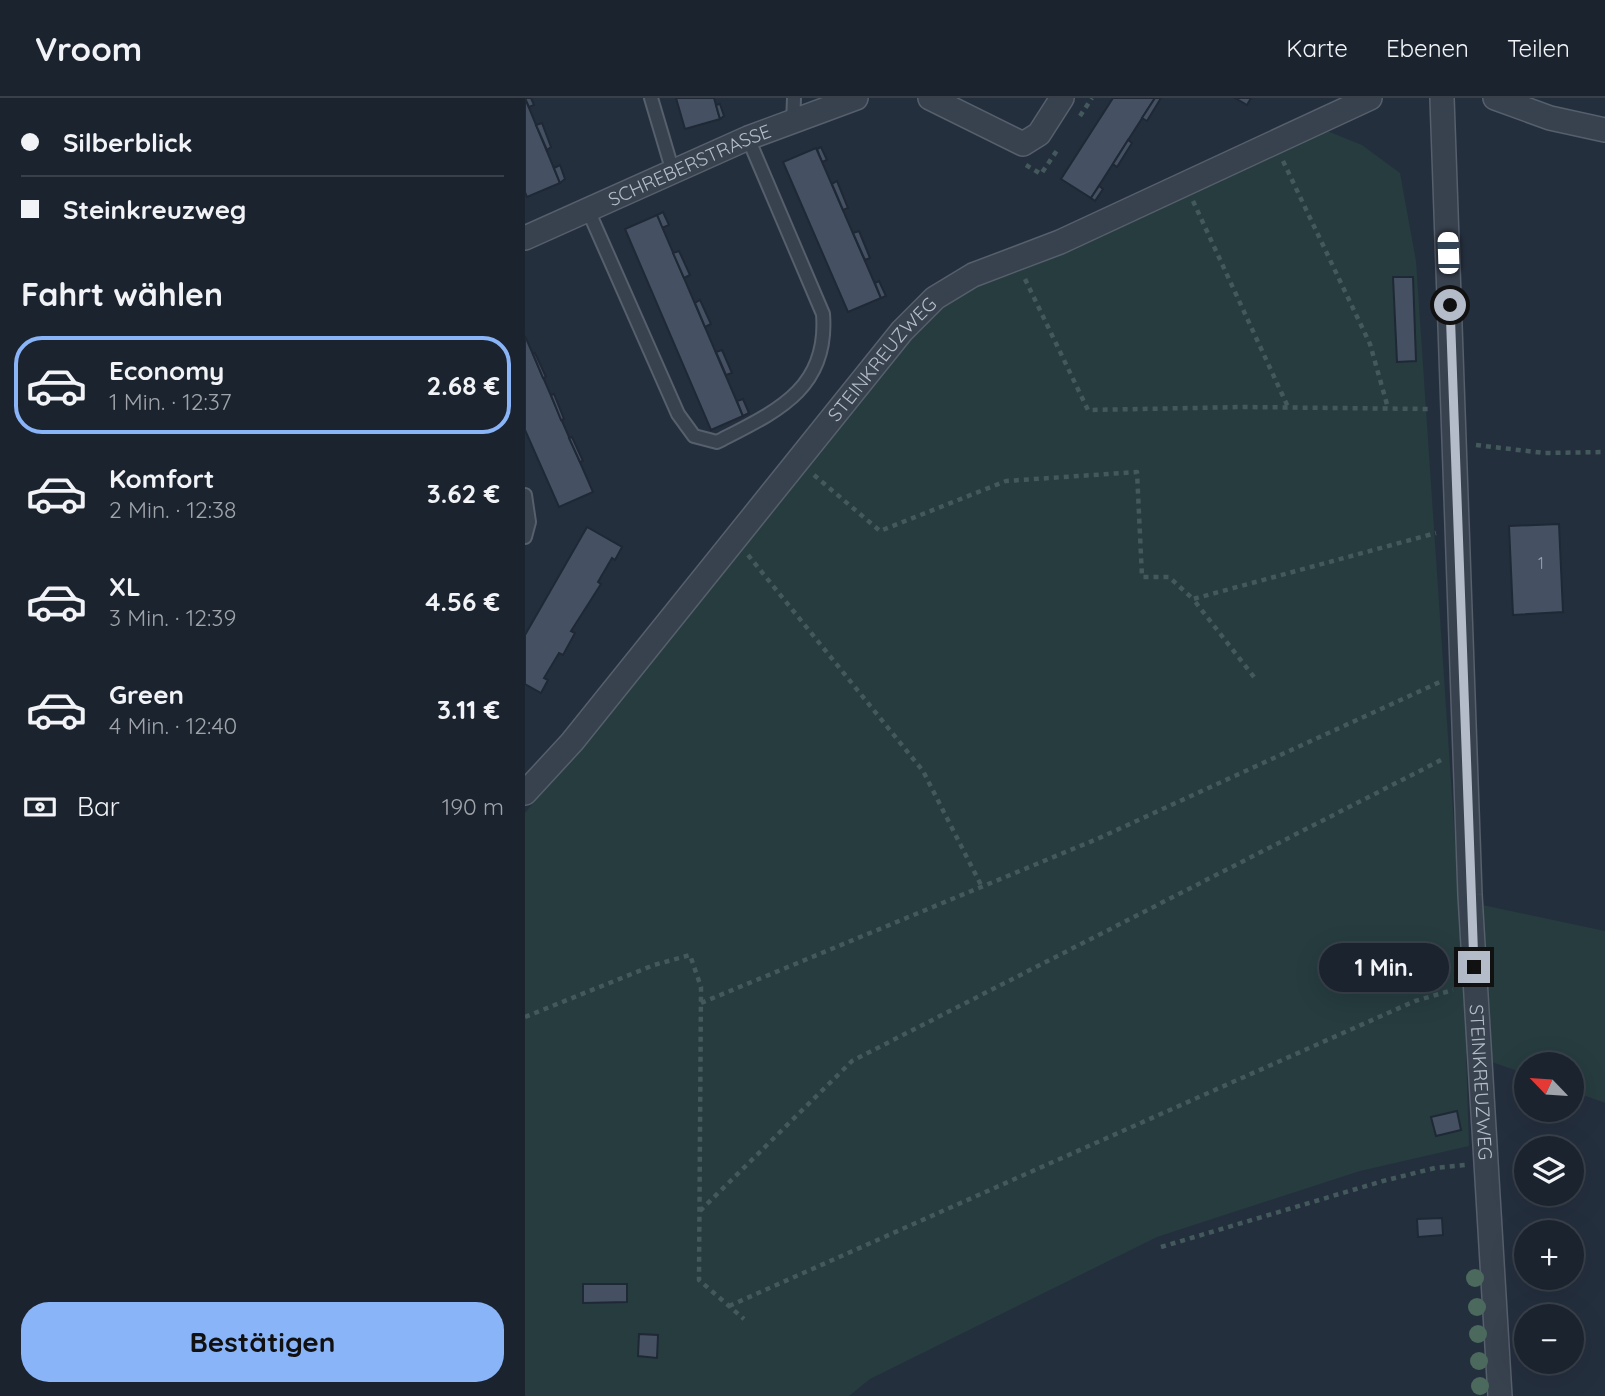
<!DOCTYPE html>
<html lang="de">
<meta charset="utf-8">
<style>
body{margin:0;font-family:Quicksand,sans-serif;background:#242b36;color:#f1f3f6;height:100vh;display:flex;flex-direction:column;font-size:26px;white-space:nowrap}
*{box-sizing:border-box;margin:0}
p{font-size:23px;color:#a0a4aa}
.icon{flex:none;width:38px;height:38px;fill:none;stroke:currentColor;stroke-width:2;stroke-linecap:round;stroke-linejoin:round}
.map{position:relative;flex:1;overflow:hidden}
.drawer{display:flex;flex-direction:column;background:#1b232e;width:525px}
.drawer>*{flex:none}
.guide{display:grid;align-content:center;height:154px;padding:0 21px;background:#1b232e}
.needle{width:46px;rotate:295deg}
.controls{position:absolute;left:989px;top:954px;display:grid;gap:14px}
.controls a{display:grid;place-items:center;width:70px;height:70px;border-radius:50%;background:#1b232e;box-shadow:0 7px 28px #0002,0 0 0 2px #39404a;font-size:35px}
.end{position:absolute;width:32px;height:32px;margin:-16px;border:9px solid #b4bcc9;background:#111;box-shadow:0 0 0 4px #111}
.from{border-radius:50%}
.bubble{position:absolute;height:49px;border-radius:24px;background:#1b232e;box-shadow:0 7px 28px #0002,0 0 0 2px #39404a;font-size:23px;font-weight:700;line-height:49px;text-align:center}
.car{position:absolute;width:21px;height:42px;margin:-21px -10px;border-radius:9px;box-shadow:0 0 5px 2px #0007;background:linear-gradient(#fff 24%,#345 0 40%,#fff 0 76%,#345 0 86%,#fff 0)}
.guide b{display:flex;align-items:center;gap:24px;height:66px;font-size:26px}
.guide b+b{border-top:2px solid #39404a}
.guide i{width:18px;height:18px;background:#f1f3f6}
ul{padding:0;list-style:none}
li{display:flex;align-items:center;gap:21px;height:98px;margin:0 14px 10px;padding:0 7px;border:4px solid transparent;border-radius:28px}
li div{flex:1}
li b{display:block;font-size:26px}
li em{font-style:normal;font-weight:700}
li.selected{border-color:#8ab4f8}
li>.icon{width:63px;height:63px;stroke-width:1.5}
h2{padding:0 21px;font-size:32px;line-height:84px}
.pay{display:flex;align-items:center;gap:18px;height:77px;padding:0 21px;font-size:26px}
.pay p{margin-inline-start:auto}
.primary-button{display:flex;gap:14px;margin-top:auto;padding:14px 21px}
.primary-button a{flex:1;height:80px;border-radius:28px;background:#8ab4f8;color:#111;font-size:28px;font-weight:700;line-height:80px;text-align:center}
header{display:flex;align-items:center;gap:42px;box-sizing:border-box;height:98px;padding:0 35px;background:#1b232e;border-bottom:2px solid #39404a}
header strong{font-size:33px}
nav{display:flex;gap:38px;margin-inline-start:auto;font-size:24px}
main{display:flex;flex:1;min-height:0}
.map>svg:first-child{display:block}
.green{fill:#263c3f}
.building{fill:#455162;stroke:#1f2835;stroke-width:2}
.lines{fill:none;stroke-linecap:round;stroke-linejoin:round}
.service-casing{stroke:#565f6c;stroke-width:16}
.minor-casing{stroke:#565f6c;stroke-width:26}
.path{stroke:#44595c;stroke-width:4.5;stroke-dasharray:5 5;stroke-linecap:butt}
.service{stroke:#38414e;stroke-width:12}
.minor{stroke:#38414e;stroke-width:23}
.tree{fill:#4b6a5d}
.route{stroke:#b4bcc9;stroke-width:9}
.labels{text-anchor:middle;stroke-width:6;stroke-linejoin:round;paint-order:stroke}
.number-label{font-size:16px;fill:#98a1af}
.street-label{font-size:19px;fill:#b4bcc9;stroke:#1d2633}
</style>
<header>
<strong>Vroom</strong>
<nav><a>Karte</a><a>Ebenen</a><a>Teilen</a></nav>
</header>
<main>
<section class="drawer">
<div class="guide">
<b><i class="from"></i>Silberblick</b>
<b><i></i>Steinkreuzweg</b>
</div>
<h2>Fahrt wählen</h2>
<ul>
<li class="selected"><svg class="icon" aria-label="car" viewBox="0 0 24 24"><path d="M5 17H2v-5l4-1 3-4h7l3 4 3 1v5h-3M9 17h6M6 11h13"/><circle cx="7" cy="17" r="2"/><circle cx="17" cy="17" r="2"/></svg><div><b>Economy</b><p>1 Min. · 12:37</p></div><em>2.68 €</em></li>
<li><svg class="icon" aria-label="car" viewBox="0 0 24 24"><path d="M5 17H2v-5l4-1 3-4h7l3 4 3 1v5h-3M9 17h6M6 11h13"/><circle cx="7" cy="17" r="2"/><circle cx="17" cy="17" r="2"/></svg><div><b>Komfort</b><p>2 Min. · 12:38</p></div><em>3.62 €</em></li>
<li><svg class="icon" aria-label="car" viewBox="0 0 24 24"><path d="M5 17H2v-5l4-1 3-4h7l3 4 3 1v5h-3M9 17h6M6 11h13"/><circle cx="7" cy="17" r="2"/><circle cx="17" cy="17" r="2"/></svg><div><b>XL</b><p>3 Min. · 12:39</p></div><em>4.56 €</em></li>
<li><svg class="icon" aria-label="car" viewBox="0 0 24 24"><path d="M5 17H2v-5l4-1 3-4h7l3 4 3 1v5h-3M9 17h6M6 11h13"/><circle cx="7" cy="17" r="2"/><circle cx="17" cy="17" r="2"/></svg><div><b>Green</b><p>4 Min. · 12:40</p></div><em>3.11 €</em></li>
</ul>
<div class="pay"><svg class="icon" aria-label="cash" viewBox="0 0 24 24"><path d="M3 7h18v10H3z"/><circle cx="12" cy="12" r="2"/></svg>Bar<p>190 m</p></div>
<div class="primary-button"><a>Bestätigen</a></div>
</section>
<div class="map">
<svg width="1080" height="1298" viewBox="0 0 1080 1298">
<rect width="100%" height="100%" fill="#242f3e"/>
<polygon class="green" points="802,33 837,47 875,75 891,163 934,802 1080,833 1080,1005 1047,993 1046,966 1001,966 1001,976 941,955 944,1048 835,1073 632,1139 345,1281 324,1298 0,1298 0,715 375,251 415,209 493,167"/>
<g class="building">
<polygon points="0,0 35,85 2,99 0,94"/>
<polygon points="0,0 6,0 9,7 4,9"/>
<polygon points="151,0 189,0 195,21 160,31"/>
<polygon points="588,0 630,0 566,100 536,81"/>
<polygon points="630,0 636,0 622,23 617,20"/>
<polygon points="710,0 726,0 722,7"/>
<polygon points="195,6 199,18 195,21 191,7"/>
<polygon points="17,25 26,49 22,52 11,27"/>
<polygon points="603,42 607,45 592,69 588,66"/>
<polygon points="296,49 302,62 297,64 292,51"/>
<polygon points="291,50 356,200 323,214 258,64"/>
<polygon points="35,67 40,81 35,85 29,70"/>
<polygon points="312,83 323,110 318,112 307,86"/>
<polygon points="574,88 578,91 570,103 566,100"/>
<polygon points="138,114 144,127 137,130 132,117"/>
<polygon points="132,117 218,318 186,332 100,131"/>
<polygon points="334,133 345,160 340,162 328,135"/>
<polygon points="154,153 165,177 159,180 148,155"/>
<polygon points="868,179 888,179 891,263 872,264"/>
<polygon points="354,183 361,198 356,200 350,185"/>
<polygon points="175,202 186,226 180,229 170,205"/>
<polygon points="0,238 68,394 34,409 0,332"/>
<polygon points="197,252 207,275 201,277 191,254"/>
<polygon points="10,255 21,279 18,280 8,256"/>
<polygon points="29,296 39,321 36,322 26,297"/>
<polygon points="218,301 224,315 218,318 212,303"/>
<polygon points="47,339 58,363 55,364 44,340"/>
<polygon points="1034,426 1038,514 988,517 984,428"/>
<polygon points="62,429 97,449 90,462 87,460 73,484 76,486 46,533 50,535 38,557 34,555 19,580 23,582 16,595 0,586 0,537"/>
<polygon points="932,1013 936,1032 911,1038 906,1019"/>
<polygon points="917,1120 918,1137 893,1139 892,1121"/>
<polygon points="58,1186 102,1186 102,1204 58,1205"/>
<polygon points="114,1236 133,1237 132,1260 113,1258"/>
</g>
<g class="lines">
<g class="service-casing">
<g id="service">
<polyline points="126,0 148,74"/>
<polyline points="268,26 269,0"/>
<path d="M63 112 153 316 169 338 192 344C250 314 304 292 298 216L223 40"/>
<polyline points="0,397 4,424 0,439"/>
</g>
</g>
<g class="minor-casing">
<g id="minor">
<polyline points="405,0 498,46 514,36 537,0"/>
<path id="s1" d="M917 0 945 797 975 1298"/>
<polyline points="970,0 1025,20 1080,32"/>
<path id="s2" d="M0 140 223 40 331 0"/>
<path id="s3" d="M0 695 47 644 377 233 410 200 448 177 535 144 845 0"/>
</g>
</g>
<g class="path">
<polyline points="555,18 567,0"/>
<polyline points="758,63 845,246 863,310"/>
<polyline points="501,67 516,76 533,51"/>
<polyline points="668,103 763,309"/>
<polyline points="500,181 563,312 719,309 906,311"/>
<polyline points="951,347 1019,355 1080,354"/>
<polyline points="289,377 355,433 481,383 612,374 617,479 644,479 668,501"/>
<polyline points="223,457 398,673 457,789"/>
<polyline points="729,579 668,501 911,435"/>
<polyline points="176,905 572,741 917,583"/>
<polyline points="0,919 129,867 165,857 176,889 174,1182 219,1221"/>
<polyline points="175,1113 327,963 920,660"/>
<polyline points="636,1149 858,1083 910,1070 940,1067"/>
<polyline points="204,1208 890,903 928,892"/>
</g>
<use href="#service" class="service"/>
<use href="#minor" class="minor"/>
</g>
<g class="tree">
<circle cx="950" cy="1180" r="9"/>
<circle cx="952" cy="1209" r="9"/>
<circle cx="953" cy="1236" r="9"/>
<circle cx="954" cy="1263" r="9"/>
<circle cx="955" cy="1288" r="9"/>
</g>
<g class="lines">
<polyline class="route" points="925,207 949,869"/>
</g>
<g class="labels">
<g class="number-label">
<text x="1016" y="471">1</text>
</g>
<g class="street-label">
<text dy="7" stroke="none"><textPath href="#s2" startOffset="180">SCHREBERSTRASSE</textPath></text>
<text dy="7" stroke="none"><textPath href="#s3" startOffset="562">STEINKREUZWEG</textPath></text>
<text dy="7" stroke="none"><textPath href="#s1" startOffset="985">STEINKREUZWEG</textPath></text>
</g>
</g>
</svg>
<div class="controls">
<a><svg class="needle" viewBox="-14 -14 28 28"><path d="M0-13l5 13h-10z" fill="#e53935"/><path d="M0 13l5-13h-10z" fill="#a0a4aa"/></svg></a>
<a><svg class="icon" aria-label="layers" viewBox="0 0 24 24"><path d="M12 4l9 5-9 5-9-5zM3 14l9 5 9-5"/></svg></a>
<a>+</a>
<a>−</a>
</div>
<i class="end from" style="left:925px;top:207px"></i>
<i class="end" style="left:949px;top:869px"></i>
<div class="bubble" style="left:794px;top:845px;width:130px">1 Min.</div>
<i class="car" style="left:923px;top:155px;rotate:358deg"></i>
</div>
</main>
